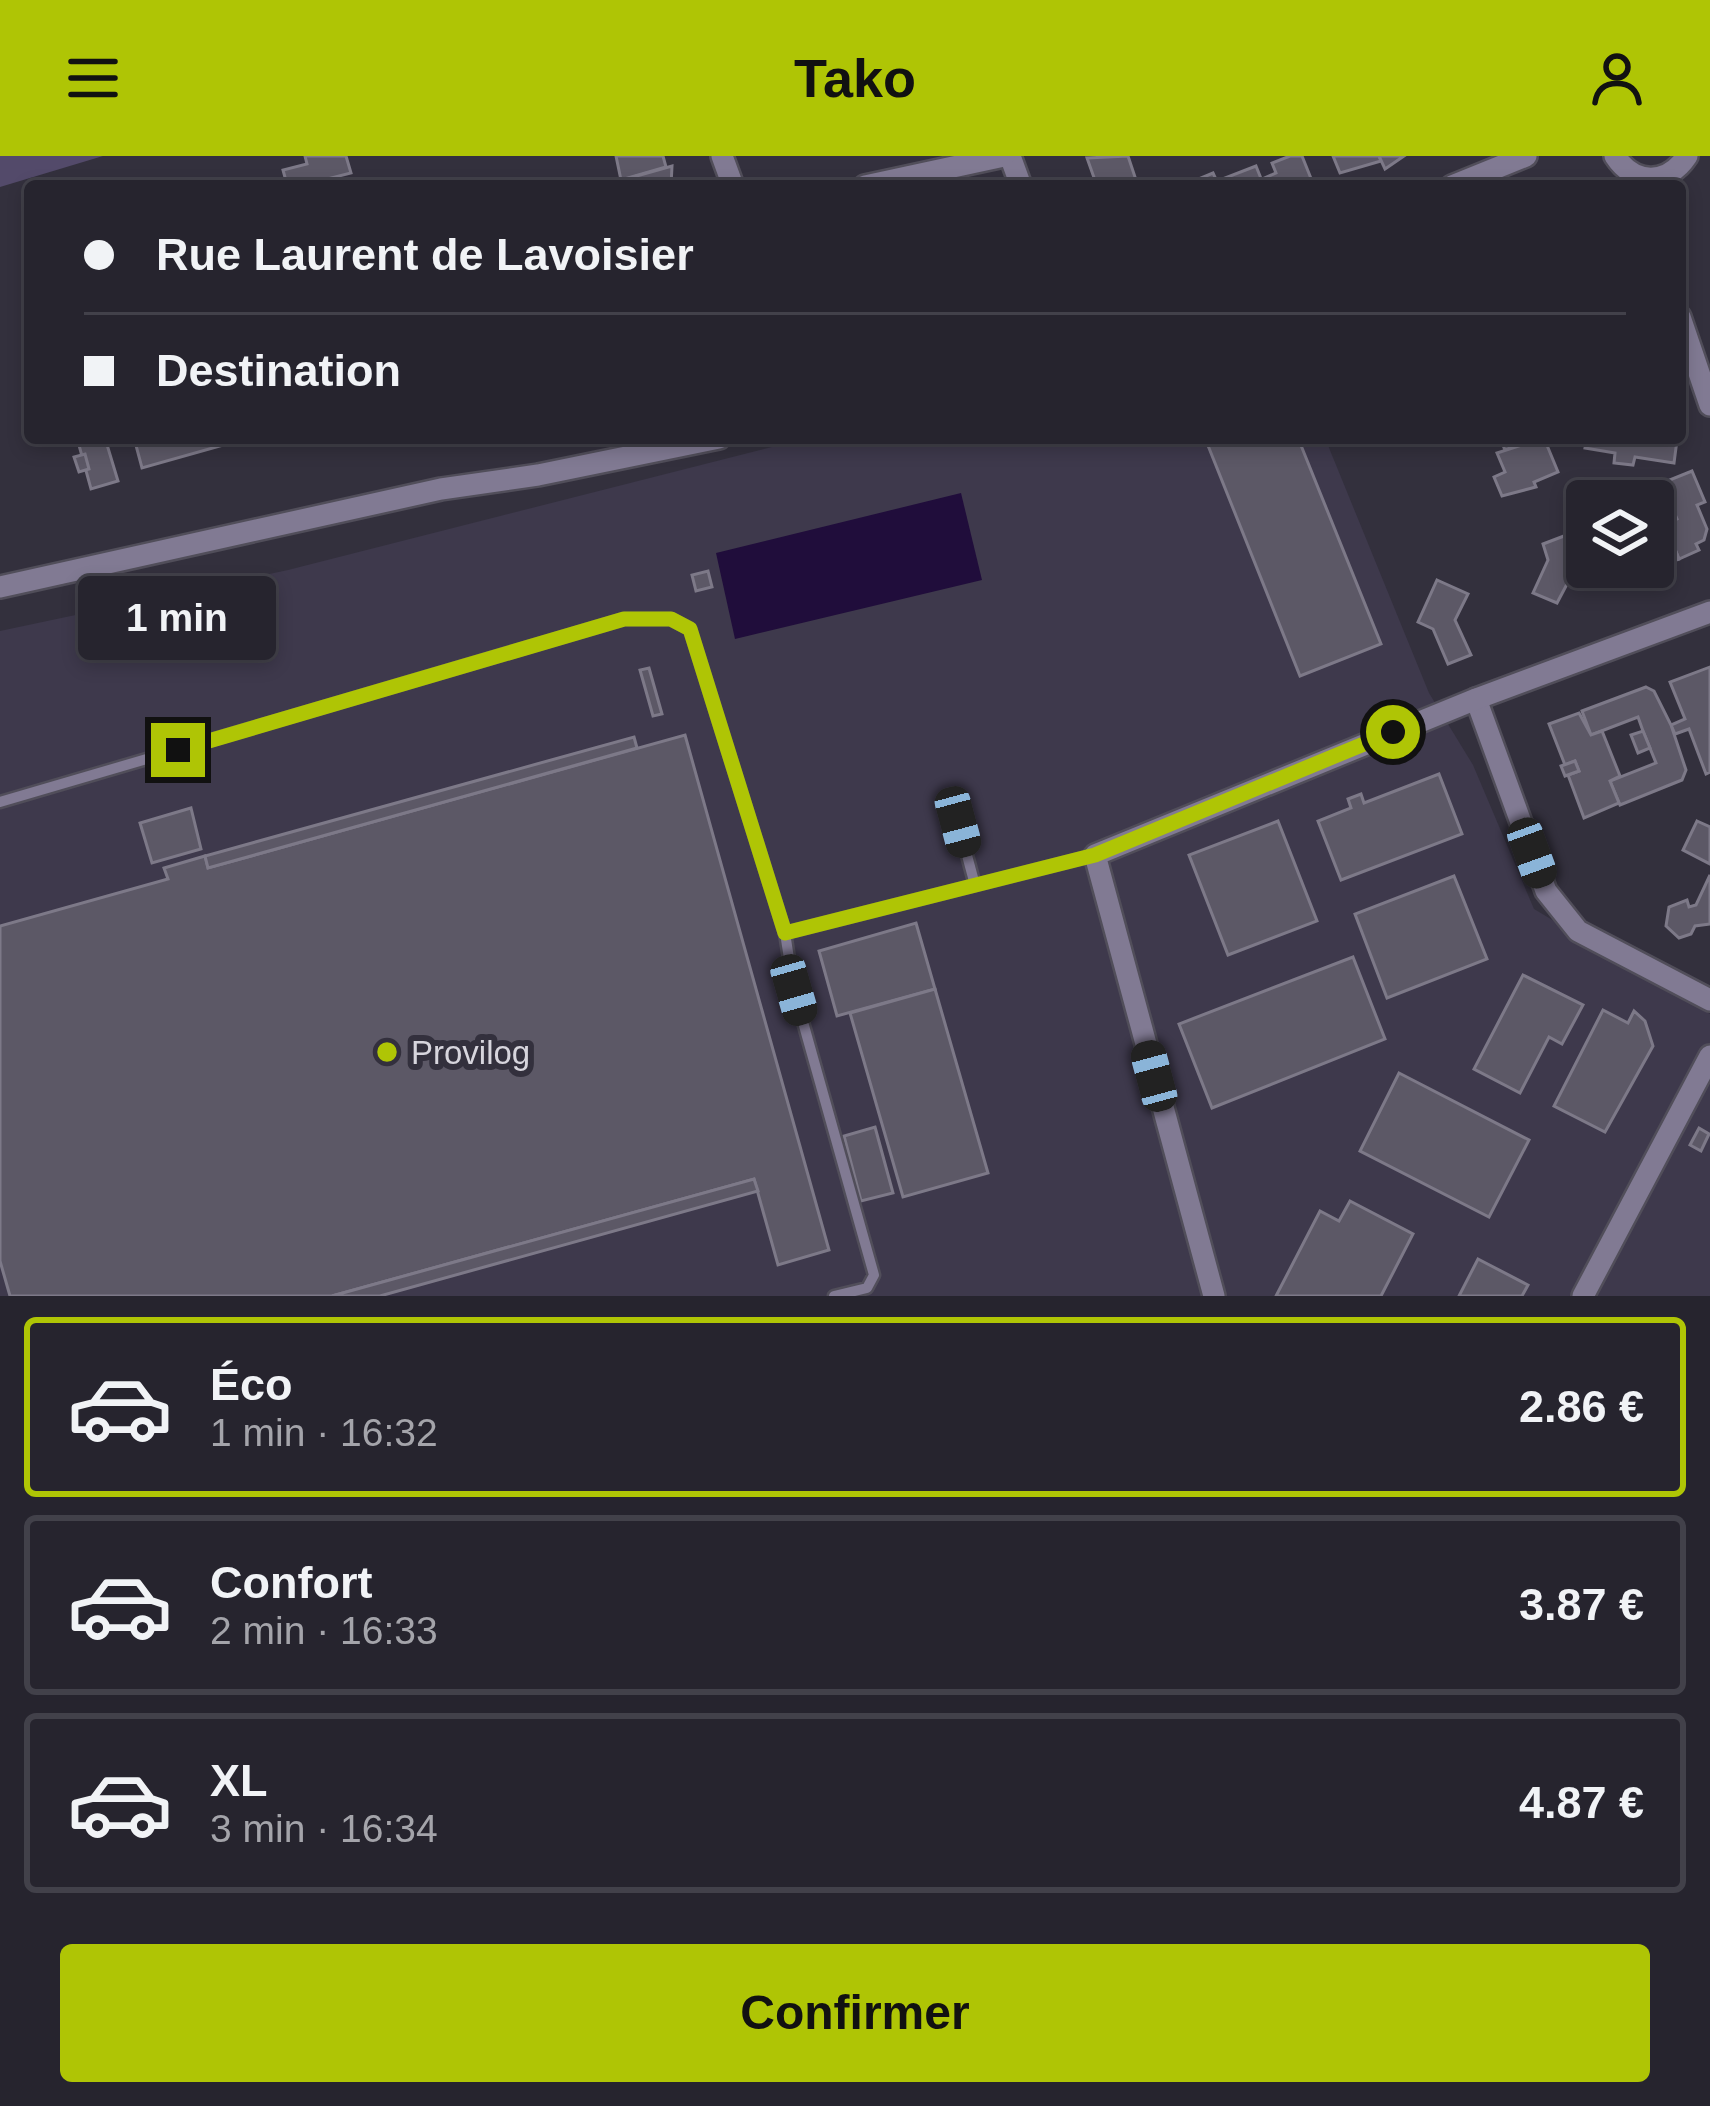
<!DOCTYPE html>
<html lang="fr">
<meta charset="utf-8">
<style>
body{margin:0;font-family:Helvetica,sans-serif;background:#32303a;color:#f1f3f6;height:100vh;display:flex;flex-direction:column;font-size:45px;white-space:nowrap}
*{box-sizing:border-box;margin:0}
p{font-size:39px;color:#a4a4aa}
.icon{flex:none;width:66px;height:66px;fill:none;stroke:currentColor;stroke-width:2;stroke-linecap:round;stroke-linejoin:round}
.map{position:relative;height:1140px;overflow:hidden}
.details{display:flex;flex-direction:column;background:#26242e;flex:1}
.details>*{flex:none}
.guide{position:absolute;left:24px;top:24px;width:1662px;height:264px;border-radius:12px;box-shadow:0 6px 18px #0003,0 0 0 3px #42414a;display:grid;align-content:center;height:264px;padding:0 60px;background:#26242e}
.controls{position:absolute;left:1566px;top:324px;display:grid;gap:24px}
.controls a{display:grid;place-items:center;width:108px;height:108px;border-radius:12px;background:#26242e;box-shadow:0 6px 18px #0003,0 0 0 3px #42414a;font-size:60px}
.end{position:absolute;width:54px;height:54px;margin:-27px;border:15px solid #afc505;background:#111;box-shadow:0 0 0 6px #111}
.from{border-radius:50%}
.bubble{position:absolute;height:84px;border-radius:12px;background:#26242e;box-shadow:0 6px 18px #0003,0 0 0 3px #42414a;font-size:39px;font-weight:600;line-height:84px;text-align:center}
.car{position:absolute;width:36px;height:72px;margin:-36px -18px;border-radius:15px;box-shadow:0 0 9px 3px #0007;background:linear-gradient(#222 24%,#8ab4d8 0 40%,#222 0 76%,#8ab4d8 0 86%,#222 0)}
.guide b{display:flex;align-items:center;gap:42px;height:114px;font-size:45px}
.guide b+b{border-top:3px solid #42414a}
.guide i{width:30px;height:30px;background:#f1f3f6}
ul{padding:21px 0 0;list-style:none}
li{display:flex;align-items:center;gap:36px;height:180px;margin:0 24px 18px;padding:0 36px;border:6px solid #42414a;border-radius:12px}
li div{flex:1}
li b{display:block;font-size:45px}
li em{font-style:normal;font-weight:600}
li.current{border-color:#afc505}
li>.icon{width:108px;height:108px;stroke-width:1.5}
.action{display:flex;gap:24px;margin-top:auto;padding:24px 60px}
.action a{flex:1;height:138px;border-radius:12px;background:#afc505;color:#111;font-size:48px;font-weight:600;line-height:138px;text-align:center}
header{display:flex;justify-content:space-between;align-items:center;height:156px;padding:0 60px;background:#afc505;color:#111;font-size:54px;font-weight:600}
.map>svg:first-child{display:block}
.built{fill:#3e394c}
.green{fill:#534a6a}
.water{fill:#200d3b}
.building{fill:#5c5866;stroke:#7d7988;stroke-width:3}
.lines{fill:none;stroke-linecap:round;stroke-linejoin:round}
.service-casing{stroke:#514e5a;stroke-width:15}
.minor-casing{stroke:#514e5a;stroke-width:26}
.service{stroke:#817a93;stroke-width:10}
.minor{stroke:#817a93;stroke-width:21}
.route{stroke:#afc505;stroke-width:15}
.poi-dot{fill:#afc505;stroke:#33303d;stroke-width:4.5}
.labels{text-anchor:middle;stroke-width:12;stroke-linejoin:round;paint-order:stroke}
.poi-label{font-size:33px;fill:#d7d5dd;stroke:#33303d;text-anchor:start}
</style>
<header><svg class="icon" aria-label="menu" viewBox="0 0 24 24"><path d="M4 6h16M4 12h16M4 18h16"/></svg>Tako<svg class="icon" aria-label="person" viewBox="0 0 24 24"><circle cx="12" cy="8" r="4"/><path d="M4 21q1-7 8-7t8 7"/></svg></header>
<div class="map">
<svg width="1710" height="1140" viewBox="0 0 1710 1140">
<rect width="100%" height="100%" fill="#33303d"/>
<polygon class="built" points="807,282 1325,282 1429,537 1473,609 1534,753 1710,858 1710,1140 0,1140 0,475 288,414"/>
<polygon class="green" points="0,0 103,0 0,31"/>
<polygon class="water" points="961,337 982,424 735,483 716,397"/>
<g class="building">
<polygon points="305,0 346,0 351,17 327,23 329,30 262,30 266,24 286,25 283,14 307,8"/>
<polygon points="616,0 663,0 666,11 621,24"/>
<polygon points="1128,0 1136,24 1097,30 1087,2"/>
<polygon points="1290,0 1302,0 1314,30 1264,30 1262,23 1276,17 1272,7"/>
<polygon points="1333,0 1379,0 1381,5 1340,17"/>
<polygon points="1379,0 1404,0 1385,13"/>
<polygon points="672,10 671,30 629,30 626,23"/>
<polygon points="1256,10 1264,30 1219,30 1217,25"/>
<polygon points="1213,17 1219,30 1182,30"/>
<polygon points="77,282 105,282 118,325 91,333"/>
<polygon points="134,282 225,282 227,288 142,312"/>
<polygon points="1205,282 1298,282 1381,488 1300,520"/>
<polygon points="1500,282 1533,282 1533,283 1505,294"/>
<polygon points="1544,282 1558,316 1534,326 1536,331 1502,340 1494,321 1505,316 1497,297"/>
<polygon points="1587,282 1677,284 1674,307 1635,301 1633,309 1614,307 1615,297 1585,292"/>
<polygon points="85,298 89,313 79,316 74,301"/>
<polygon points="1692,315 1705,346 1697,349 1707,373 1704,384 1696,388 1699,394 1679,403 1665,368 1677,363 1662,327"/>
<polygon points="1665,368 1679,403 1656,411 1653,373"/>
<polygon points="1585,372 1587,408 1575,413 1557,447 1533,437 1548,404 1543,388"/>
<polygon points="1614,411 1632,411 1638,427 1623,433"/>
<polygon points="708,415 712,431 696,435 692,419"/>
<polygon points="1437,424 1468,438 1455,464 1471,499 1448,508 1433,473 1418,466"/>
<polygon points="1710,511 1710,616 1706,618 1689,573 1675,578 1671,569 1685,563 1670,526"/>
<polygon points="649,512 662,558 653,560 640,514"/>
<polygon points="1646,531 1654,535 1671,569 1686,614 1682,624 1620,649 1610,625 1656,607 1643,575 1638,561 1591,579 1582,555"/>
<polygon points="1579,557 1591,579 1602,575 1620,620 1610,625 1619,647 1584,662 1568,619 1579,615 1575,605 1565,609 1549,568"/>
<polygon points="1643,575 1650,592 1638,597 1631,579"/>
<polygon points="685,579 829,1094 778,1109 754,1023 332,1140 10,1140 0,1105 0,770 168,723 164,712 205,700 208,712"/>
<polygon points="634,581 637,592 208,712 205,700"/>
<polygon points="1575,605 1579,615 1565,620 1561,610"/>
<polygon points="1439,618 1462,678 1341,724 1318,665 1351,652 1348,643 1361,638 1364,647"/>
<polygon points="191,652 201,693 152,707 140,667"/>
<polygon points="1278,665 1317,765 1228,799 1189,699"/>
<polygon points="1697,665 1710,671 1710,708 1683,694"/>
<polygon points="1710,719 1710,768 1695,770 1691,778 1679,782 1666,770 1669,751 1687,744 1689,751 1696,749"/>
<polygon points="1454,720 1487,803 1387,842 1355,758"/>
<polygon points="916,767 935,833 837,860 819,795"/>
<polygon points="1353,801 1385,883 1212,952 1179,868"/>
<polygon points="1523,819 1583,849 1562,888 1549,881 1520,937 1474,913"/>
<polygon points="935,833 988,1017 903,1041 850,857"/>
<polygon points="1603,854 1628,867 1634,855 1645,865 1653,890 1605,976 1554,950"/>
<polygon points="1399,917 1529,984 1489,1061 1360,995"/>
<polygon points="875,971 893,1037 861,1045 844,980"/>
<polygon points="1699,972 1709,978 1701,995 1690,989"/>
<polygon points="754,1023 758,1035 380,1140 332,1140"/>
<polygon points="1350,1045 1413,1078 1381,1140 1276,1140 1320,1055 1339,1065"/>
<polygon points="1478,1103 1528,1129 1522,1140 1459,1140"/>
</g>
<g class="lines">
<g class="service-casing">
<g id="service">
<polyline points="0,646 624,463 671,463 690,473 785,777 794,834 874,1119 867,1132 834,1140"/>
<polyline points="958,666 975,729"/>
<polyline points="785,777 1095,699"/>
</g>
</g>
<g class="minor-casing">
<g id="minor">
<polyline points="722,0 733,30"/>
<polyline points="1010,0 1021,30"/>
<path d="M1615 0C1634 29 1667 30 1687 0"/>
<polyline points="865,30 1004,0"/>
<polyline points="1452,30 1526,0"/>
<polyline points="1680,161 1710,249"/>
<polyline points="0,431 441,333 538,319 719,282"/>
<polyline points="1476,543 1546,735 1578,775 1710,844"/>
<polyline points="1214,1140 1095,699 1476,543 1710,456"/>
<polyline points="1583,1140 1710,900"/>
</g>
</g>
<use href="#service" class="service"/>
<use href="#minor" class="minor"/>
</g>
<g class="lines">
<polyline class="route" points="178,594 624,463 671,463 690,473 785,777 1095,699 1393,576"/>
</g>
<circle class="poi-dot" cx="387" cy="896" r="12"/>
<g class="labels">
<g class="poi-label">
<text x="411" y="908">Provilog</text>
</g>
</g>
</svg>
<div class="controls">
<a><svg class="icon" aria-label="layers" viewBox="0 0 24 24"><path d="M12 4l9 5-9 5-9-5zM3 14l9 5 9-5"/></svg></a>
</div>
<i class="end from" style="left:1393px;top:576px"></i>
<i class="end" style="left:178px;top:594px"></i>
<div class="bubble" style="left:78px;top:420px;width:198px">1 min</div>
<i class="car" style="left:958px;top:666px;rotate:165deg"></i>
<i class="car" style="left:1532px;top:697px;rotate:160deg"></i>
<i class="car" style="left:794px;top:834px;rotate:164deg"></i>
<i class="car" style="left:1154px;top:920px;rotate:345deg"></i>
<div class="guide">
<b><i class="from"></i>Rue Laurent de Lavoisier</b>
<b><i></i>Destination</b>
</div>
</div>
<section class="details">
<ul>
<li class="current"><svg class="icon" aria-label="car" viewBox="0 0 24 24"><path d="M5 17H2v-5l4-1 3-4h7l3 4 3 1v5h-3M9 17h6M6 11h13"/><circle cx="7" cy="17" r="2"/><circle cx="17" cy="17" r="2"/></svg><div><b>Éco</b><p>1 min · 16:32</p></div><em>2.86 €</em></li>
<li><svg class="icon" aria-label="car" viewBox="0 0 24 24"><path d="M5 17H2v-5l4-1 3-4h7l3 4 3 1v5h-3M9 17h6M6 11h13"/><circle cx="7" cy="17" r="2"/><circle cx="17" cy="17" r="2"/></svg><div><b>Confort</b><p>2 min · 16:33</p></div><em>3.87 €</em></li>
<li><svg class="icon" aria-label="car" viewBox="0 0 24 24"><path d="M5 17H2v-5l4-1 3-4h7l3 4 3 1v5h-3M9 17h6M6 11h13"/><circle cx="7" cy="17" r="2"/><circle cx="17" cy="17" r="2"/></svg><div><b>XL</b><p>3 min · 16:34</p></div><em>4.87 €</em></li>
</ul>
<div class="action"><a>Confirmer</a></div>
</section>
